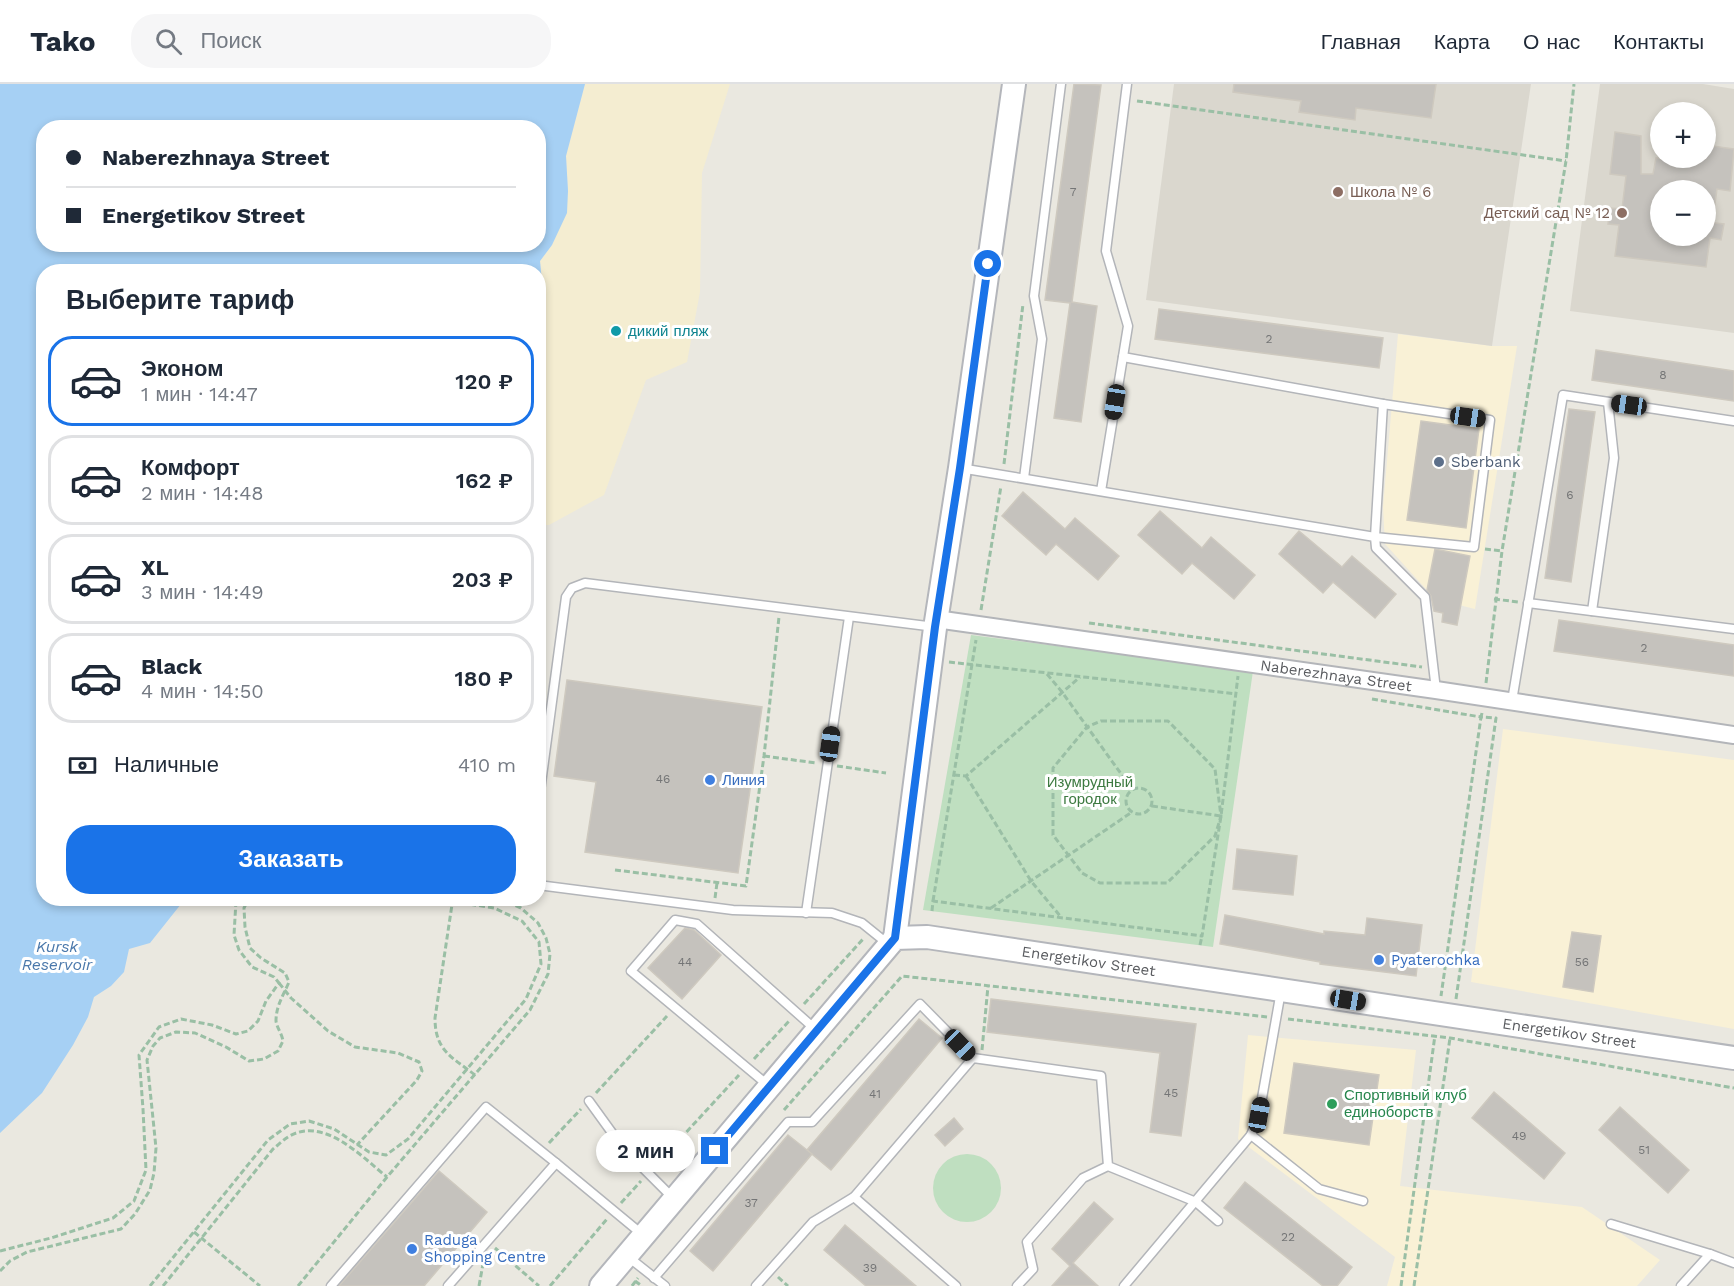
<!DOCTYPE html>
<html lang="ru">
<meta charset="utf-8">
<style>
body{margin:0;font-family:"Work Sans",sans-serif;background:#f6f6f7;color:#1f2937;height:100vh;display:flex;flex-direction:column;font-size:22px;white-space:nowrap}
*{box-sizing:border-box;margin:0}
p{font-size:20px;color:#747a83}
.icon{flex:none;width:33px;height:33px;fill:none;stroke:currentColor;stroke-width:2;stroke-linecap:round;stroke-linejoin:round}
.map{position:relative;flex:1;overflow:hidden}
.side{position:absolute;left:36px;top:180px;width:510px;height:642px;display:flex;flex-direction:column;background:#fff;border-radius:24px;box-shadow:0 3px 9px #0003}
.side>*{flex:none}
.guide{position:absolute;left:36px;top:36px;width:510px;height:132px;border-radius:24px;box-shadow:0 3px 9px #0003;display:grid;align-content:center;height:132px;padding:0 30px;background:#fff}
.buttons{position:absolute;left:1650px;top:18px;display:grid;gap:12px}
.buttons a{display:grid;place-items:center;width:66px;height:66px;border-radius:50%;background:#fff;box-shadow:0 3px 9px #0003;font-size:30px}
.end{position:absolute;width:27px;height:27px;margin:-14px;border:8px solid #1a73e8;background:#fff;box-shadow:0 0 0 3px #fff}
.from{border-radius:50%}
.bubble{position:absolute;height:42px;border-radius:21px;background:#fff;box-shadow:0 3px 9px #0003;font-size:20px;font-weight:600;line-height:42px;text-align:center}
.car{position:absolute;width:18px;height:36px;margin:-18px -9px;border-radius:8px;box-shadow:0 0 4px 2px #0007;background:linear-gradient(#222 24%,#8ab4d8 0 40%,#222 0 76%,#8ab4d8 0 86%,#222 0)}
.guide b{display:flex;align-items:center;gap:21px;height:57px;font-size:22px}
.guide b+b{border-top:2px solid #e0e1e3}
.guide i{width:15px;height:15px;background:#1f2937}
ul{padding:0;list-style:none}
li{display:flex;align-items:center;gap:18px;height:90px;margin:0 12px 9px;padding:0 18px;border:3px solid #e0e1e3;border-radius:24px}
li div{flex:1}
li b{display:block;font-size:22px}
li em{font-style:normal;font-weight:600}
li.on{border-color:#1a73e8}
li>.icon{width:54px;height:54px;stroke-width:1.5}
h2{padding:0 30px;font-size:27px;line-height:72px}
.pay{display:flex;align-items:center;gap:15px;height:66px;padding:0 30px;font-size:22px}
.pay p{margin-inline-start:auto}
.cta{display:flex;gap:12px;margin-top:auto;padding:12px 30px}
.cta a{flex:1;height:69px;border-radius:24px;background:#1a73e8;color:#fff;font-size:24px;font-weight:600;line-height:69px;text-align:center}
header{display:flex;align-items:center;gap:36px;box-sizing:border-box;height:84px;padding:0 30px;background:#fff;border-bottom:2px solid #e0e1e3}
header strong{font-size:28px}
nav{display:flex;gap:33px;margin-inline-start:auto;font-size:21px}
.search{width:420px;height:54px;background:#f6f6f7;display:flex;align-items:center;gap:15px;box-sizing:border-box;padding:0 21px;border-radius:24px;color:#747a83;font-size:22px}
.map>svg:first-child{display:block}
.commercial{fill:#f9f1d6}
.education{fill:#dad7ce;fill-rule:evenodd}
.green{fill:#bfdfc0}
.sand{fill:#f4edd1}
.water{fill:#a6d0f4;fill-rule:evenodd}
.building{fill:#c5c2bd;stroke:#cec9bf;stroke-width:1.5}
.lines{fill:none;stroke-linecap:round;stroke-linejoin:round}
.lane-casing{stroke:#b3b5b9;stroke-width:11}
.street-casing{stroke:#b3b5b9;stroke-width:20}
.secondary-casing{stroke:#b4b6bb;stroke-width:26}
.path{stroke:#9abfa5;stroke-width:3;stroke-dasharray:6 3;stroke-linecap:butt}
.lane{stroke:#fff;stroke-width:8}
.street{stroke:#fff;stroke-width:16}
.secondary{stroke:#fff;stroke-width:22}
.route{stroke:#1a73e8;stroke-width:8}
.education-dot{fill:#8d6e63;stroke:#fff;stroke-width:2}
.culture-dot{fill:#0f9aa8;stroke:#fff;stroke-width:2}
.service-dot{fill:#5c6f8a;stroke:#fff;stroke-width:2}
.shop-dot{fill:#3f7fe0;stroke:#fff;stroke-width:2}
.leisure-dot{fill:#2e9e5b;stroke:#fff;stroke-width:2}
.labels{text-anchor:middle;stroke-width:6;stroke-linejoin:round;paint-order:stroke}
.number-label{font-size:12px;fill:#747576}
.education-label{font-size:15px;fill:#785e54;stroke:#fff;text-anchor:start}
.culture-label{font-size:15px;fill:#0d838f;stroke:#fff;text-anchor:start}
.service-label{font-size:15px;fill:#4e5e75;stroke:#fff;text-anchor:start}
.street-label{font-size:15px;fill:#595b5f;stroke:#fff}
.shop-label{font-size:15px;fill:#366cbe;stroke:#fff;text-anchor:start}
.park-label{font-size:15px;fill:#3d7a41;stroke:#fff}
.leisure-label{font-size:15px;fill:#27864d;stroke:#fff;text-anchor:start}
.water-label{font-size:16px;font-style:italic;fill:#4a78ab;stroke:#fff}
</style>
<header>
<strong>Tako</strong>
<div class="search"><svg class="icon" aria-label="search" viewBox="0 0 24 24"><circle cx="10" cy="10" r="6"/><path d="M15 15l6 6"/></svg>Поиск</div>
<nav><a>Главная</a><a>Карта</a><a>О нас</a><a>Контакты</a></nav>
</header>
<div class="map">
<svg width="1734" height="1202" viewBox="0 0 1734 1202">
<rect width="100%" height="100%" fill="#eae8e0"/>
<g class="commercial">
<polygon points="1398,250 1492,262 1517,262 1475,525 1435,515 1385,460 1383,423"/>
<polygon points="1503,645 1734,676 1734,945 1471,898"/>
<polygon points="1248,951 1416,966 1400,1102 1582,1123 1660,1176 1637,1202 1387,1202 1395,1173 1238,1055"/>
</g>
<g class="education">
<polygon points="1174,0 1531,0 1492,262 1146,216"/>
<path d="M1600 0H1703L1734 5V249L1570 227ZM1660 28H1706V74H1660ZM1660 106H1706V152H1660Z"/>
</g>
<g class="green">
<polygon points="971,551 1253,587 1213,863 923,826"/>
<circle cx="967" cy="1104" r="34"/>
</g>
<polygon class="sand" points="585,0 730,0 702,89 700,208 687,278 646,296 604,411 549,441 539,441 538,216 542,198 540,177 552,161 568,107 566,72"/>
<path class="water" d="M0 0H585L566 72 568 107 567 129 552 161 540 177 542 198 539 216 538 188H44V814L185 815 150 859 129 865 124 888 111 902 94 913 88 933 73 961 42 1009 0 1049ZM44 44H538V160H44Z"/>
<g class="building">
<polygon points="1074,0 1101,1 1072,218 1097,222 1081,338 1054,334 1070,219 1045,216"/>
<polygon points="1234,0 1436,0 1431,34 1356,24 1355,36 1299,28 1301,17 1233,8"/>
<polygon points="1615,48 1641,52 1641,90 1653,90 1656,74 1706,74 1706,61 1734,65 1730,107 1717,105 1713,134 1706,134 1706,106 1660,106 1660,152 1706,152 1706,138 1724,140 1721,156 1710,154 1706,183 1615,172 1619,141 1608,140 1610,124 1622,125 1626,92 1610,90"/>
<polygon points="1159,225 1383,254 1379,284 1155,255"/>
<polygon points="1596,266 1734,287 1734,317 1592,296"/>
<polygon points="1569,325 1595,328 1571,498 1545,494"/>
<polygon points="1421,337 1479,345 1466,444 1407,436"/>
<polygon points="1023,408 1065,445 1075,434 1119,472 1098,496 1056,460 1046,471 1002,432"/>
<polygon points="1160,427 1202,464 1211,453 1255,491 1234,515 1192,479 1182,490 1138,451"/>
<polygon points="1299,447 1342,483 1352,472 1396,510 1375,534 1333,498 1323,509 1279,470"/>
<polygon points="1435,465 1470,472 1457,541 1442,538 1443,529 1434,527 1431,512 1427,506"/>
<polygon points="1559,536 1734,561 1734,592 1554,567"/>
<polygon points="567,596 762,623 738,789 585,768 596,698 554,692"/>
<polygon points="1237,765 1297,772 1293,811 1233,805"/>
<polygon points="1225,831 1324,850 1324,847 1365,851 1367,834 1422,841 1416,892 1320,880 1320,878 1220,860"/>
<polygon points="685,844 694,846 721,871 682,915 648,884"/>
<polygon points="1572,848 1601,852 1593,908 1563,903"/>
<polygon points="991,915 1196,940 1181,1052 1150,1048 1160,969 987,948"/>
<polygon points="919,935 942,954 831,1086 807,1066"/>
<polygon points="1294,979 1379,991 1369,1061 1284,1049"/>
<polygon points="1494,1008 1565,1069 1544,1095 1472,1034"/>
<polygon points="1620,1023 1689,1086 1668,1109 1599,1046"/>
<polygon points="954,1034 963,1045 945,1062 935,1051"/>
<polygon points="788,1051 812,1070 713,1187 690,1167"/>
<polygon points="439,1087 487,1128 424,1202 339,1202"/>
<polygon points="1245,1098 1352,1183 1337,1202 1323,1202 1224,1124"/>
<polygon points="1094,1118 1113,1135 1073,1179 1098,1202 1052,1202 1070,1182 1052,1165"/>
<polygon points="845,1141 916,1202 866,1202 824,1166"/>
</g>
<g class="lines">
<g class="lane-casing">
<g id="lane">
<polyline points="1123,273 1383,320"/>
<polygon points="1383,320 1490,336 1474,463 1375,453"/>
<polyline points="960,384 1375,453 1376,464 1425,513 1436,606"/>
<polyline points="1024,394 1042,255 1034,212 1061,0"/>
<polyline points="1101,407 1128,242 1106,167 1127,0"/>
<polyline points="1528,519 1734,545"/>
<polyline points="1592,527 1614,374 1608,318"/>
<polyline points="1512,617 1563,311 1734,337"/>
<polyline points="538,722 566,513 572,504 585,499 935,543"/>
<polyline points="538,801 733,826 832,829 862,839 888,860"/>
<polyline points="806,829 849,533"/>
<polyline points="769,1002 631,887 675,836 697,840 815,945"/>
<polyline points="589,1017 623,1064 674,1115"/>
<polyline points="1251,1051 1319,1105 1363,1117"/>
<polyline points="854,1113 956,1202"/>
<polyline points="1611,1140 1710,1170"/>
<polyline points="627,1172 665,1202"/>
<polyline points="654,1194 788,1038 812,1038 920,920 973,974"/>
<polyline points="331,1202 486,1023 556,1079"/>
<polyline points="448,1202 556,1079 643,1151"/>
<polyline points="756,1202 813,1138 854,1113 973,974 1101,992 1108,1082 1196,1118 1218,1137"/>
<polyline points="1017,1202 1033,1185 1027,1158 1083,1094 1108,1082"/>
<polyline points="1124,1202 1251,1051 1259,1031 1281,907"/>
<polyline points="1681,1202 1710,1170 1734,1179"/>
</g>
</g>
<g class="street-casing">
<g id="street">
<path id="s1" d="M936 535 1436 606 1734 651"/>
</g>
</g>
<g class="secondary-casing">
<g id="secondary">
<polyline points="895,854 935,544 960,384 1014,0"/>
<path id="s2" d="M601 1202 895 854 927 853 1734 974"/>
</g>
</g>
<g class="path">
<polyline points="1137,17 1566,77"/>
<polyline points="1004,380 1023,220"/>
<polyline points="1485,465 1502,467"/>
<polyline points="1494,515 1518,518"/>
<polyline points="981,526 1001,402"/>
<polyline points="1089,539 1422,583"/>
<polyline points="949,578 1237,610"/>
<polyline points="1047,590 1062,608 1132,705"/>
<polyline points="1486,599 1502,467 1566,77 1574,0"/>
<polyline points="1372,615 1481,633 1441,912"/>
<polygon points="1101,637 1168,637 1215,685 1221,732 1215,752 1167,799 1100,799 1082,789 1053,751 1053,684 1087,643"/>
<polyline points="764,672 816,679"/>
<polyline points="837,682 886,689"/>
<polyline points="954,691 966,692 1080,593"/>
<polyline points="966,692 1031,797 1061,833"/>
<circle cx="1139" cy="717" r="13"/>
<polyline points="1152,722 1221,732"/>
<polyline points="615,786 746,802 764,672 779,533"/>
<path d="M453 814 435 934C435 967 452 973 475 991"/>
<polyline points="715,814 717,799"/>
<polyline points="933,817 976,556"/>
<polyline points="991,824 1132,728"/>
<polyline points="932,827 933,817 1202,852 1221,732 1238,592"/>
<polyline points="1200,861 1202,852"/>
<polyline points="279,899 291,914 328,947 355,963 398,969 419,978 422,987 417,996 357,1061"/>
<polyline points="1456,915 1496,634 1481,633 1482,629"/>
<polyline points="804,920 864,854"/>
<polyline points="1288,935 1450,954 1734,1004"/>
<polyline points="982,966 988,902"/>
<polyline points="754,975 790,936"/>
<polyline points="596,1009 667,932"/>
<polyline points="784,1026 902,892 1267,933"/>
<polyline points="549,1059 581,1025"/>
<polyline points="656,1081 739,991"/>
<polyline points="621,1119 641,1097"/>
<polyline points="194,1148 260,1202"/>
<polyline points="495,1164 539,1202"/>
<polyline points="0,1167 51,1154 113,1134 134,1117 146,1086 143,1025 139,971 159,943 181,935 212,941 236,950 248,947 258,937 266,917 279,899 274,893 252,883 239,866 234,851 236,817 238,814"/>
<path d="M0 1187 10 1177 27 1168 121 1145 135 1130 150 1106 154 1089 156 1064 147 976 153 962 160 954 176 948 195 949 226 963 249 977 264 975 278 967 283 957C282 950 277 944 276 937 276 922 283 912 289 898L285 889 261 874 250 864 245 843 244 824 249 814"/>
<polyline points="778,1193 788,1202"/>
<polyline points="635,1197 642,1202"/>
<polyline points="150,1202 268,1056 290,1040 309,1037 334,1045 369,1068 386,1071 408,1055 526,915 541,880 539,858 522,837 494,824 431,814"/>
<path d="M163 1202 273 1065C278 1061 283 1056 288 1053 323 1031 362 1073 387 1093"/>
<polyline points="298,1202 387,1093 530,926 548,890 550,870 546,854 538,839 521,824 497,814"/>
<polyline points="479,1202 483,1180"/>
<polyline points="550,1202 607,1135"/>
<polyline points="632,1202 638,1194"/>
<polyline points="1401,1202 1435,951"/>
<polyline points="1414,1202 1450,954"/>
</g>
<use href="#lane" class="lane"/>
<use href="#street" class="street"/>
<use href="#secondary" class="secondary"/>
</g>
<g class="lines">
<polyline class="route" points="715,1067 895,854 935,543 960,384 988,180"/>
</g>
<g class="education-dot">
<circle cx="1338" cy="108" r="6"/>
<circle cx="1622" cy="129" r="6"/>
</g>
<circle class="culture-dot" cx="616" cy="247" r="6"/>
<circle class="service-dot" cx="1439" cy="378" r="6"/>
<g class="shop-dot">
<circle cx="710" cy="696" r="6"/>
<circle cx="1379" cy="876" r="6"/>
<circle cx="412" cy="1165" r="6"/>
</g>
<circle class="leisure-dot" cx="1332" cy="1020" r="6"/>
<g class="labels">
<g class="number-label">
<text x="1073" y="112">7</text>
<text x="1269" y="259">2</text>
<text x="1663" y="295">8</text>
<text x="1570" y="415">6</text>
<text x="1644" y="568">2</text>
<text x="663" y="699">46</text>
<text x="685" y="882">44</text>
<text x="1582" y="882">56</text>
<text x="1171" y="1013">45</text>
<text x="875" y="1014">41</text>
<text x="1519" y="1056">49</text>
<text x="1644" y="1070">51</text>
<text x="751" y="1123">37</text>
<text x="1288" y="1157">22</text>
<text x="870" y="1188">39</text>
</g>
<g class="education-label">
<text x="1350" y="113">Школа № 6</text>
<text x="1610" y="134" text-anchor="end">Детский сад № 12</text>
</g>
<g class="culture-label">
<text x="628" y="252">дикий пляж</text>
</g>
<g class="service-label">
<text x="1451" y="383">Sberbank</text>
</g>
<g class="street-label">
<text dy="5" stroke="none"><textPath href="#s1" startOffset="404">Naberezhnaya Street</textPath></text>
<text dy="5" stroke="none"><textPath href="#s2" startOffset="651">Energetikov Street</textPath></text>
<text dy="5" stroke="none"><textPath href="#s2" startOffset="1137">Energetikov Street</textPath></text>
</g>
<g class="shop-label">
<text x="722" y="701">Линия</text>
<text x="1391" y="881">Pyaterochka</text>
<text x="424" y="1161">Raduga<tspan x="424" dy="17">Shopping Centre</tspan></text>
</g>
<g class="park-label">
<text x="1090" y="703">Изумрудный<tspan x="1090" dy="17">городок</tspan></text>
</g>
<g class="leisure-label">
<text x="1344" y="1016">Спортивный клуб<tspan x="1344" dy="17">единоборств</tspan></text>
</g>
<g class="water-label">
<text x="57" y="868">Kursk<tspan x="57" dy="18">Reservoir</tspan></text>
</g>
</g>
</svg>
<div class="buttons">
<a>+</a>
<a>−</a>
</div>
<i class="end from" style="left:988px;top:180px"></i>
<i class="end" style="left:715px;top:1067px"></i>
<div class="bubble" style="left:596px;top:1046px;width:99px">2 мин</div>
<i class="car" style="left:1115px;top:318px;rotate:189deg"></i>
<i class="car" style="left:1629px;top:321px;rotate:278deg"></i>
<i class="car" style="left:1468px;top:333px;rotate:98deg"></i>
<i class="car" style="left:830px;top:660px;rotate:8deg"></i>
<i class="car" style="left:1348px;top:916px;rotate:99deg"></i>
<i class="car" style="left:960px;top:961px;rotate:136deg"></i>
<i class="car" style="left:1259px;top:1031px;rotate:10deg"></i>
<div class="guide">
<b><i class="from"></i>Naberezhnaya Street</b>
<b><i></i>Energetikov Street</b>
</div>
<section class="side">
<h2>Выберите тариф</h2>
<ul>
<li class="on"><svg class="icon" aria-label="car" viewBox="0 0 24 24"><path d="M5 17H2v-5l4-1 3-4h7l3 4 3 1v5h-3M9 17h6M6 11h13"/><circle cx="7" cy="17" r="2"/><circle cx="17" cy="17" r="2"/></svg><div><b>Эконом</b><p>1 мин · 14:47</p></div><em>120 ₽</em></li>
<li><svg class="icon" aria-label="car" viewBox="0 0 24 24"><path d="M5 17H2v-5l4-1 3-4h7l3 4 3 1v5h-3M9 17h6M6 11h13"/><circle cx="7" cy="17" r="2"/><circle cx="17" cy="17" r="2"/></svg><div><b>Комфорт</b><p>2 мин · 14:48</p></div><em>162 ₽</em></li>
<li><svg class="icon" aria-label="car" viewBox="0 0 24 24"><path d="M5 17H2v-5l4-1 3-4h7l3 4 3 1v5h-3M9 17h6M6 11h13"/><circle cx="7" cy="17" r="2"/><circle cx="17" cy="17" r="2"/></svg><div><b>XL</b><p>3 мин · 14:49</p></div><em>203 ₽</em></li>
<li><svg class="icon" aria-label="car" viewBox="0 0 24 24"><path d="M5 17H2v-5l4-1 3-4h7l3 4 3 1v5h-3M9 17h6M6 11h13"/><circle cx="7" cy="17" r="2"/><circle cx="17" cy="17" r="2"/></svg><div><b>Black</b><p>4 мин · 14:50</p></div><em>180 ₽</em></li>
</ul>
<div class="pay"><svg class="icon" aria-label="cash" viewBox="0 0 24 24"><path d="M3 7h18v10H3z"/><circle cx="12" cy="12" r="2"/></svg>Наличные<p>410 m</p></div>
<div class="cta"><a>Заказать</a></div>
</section>
</div>
